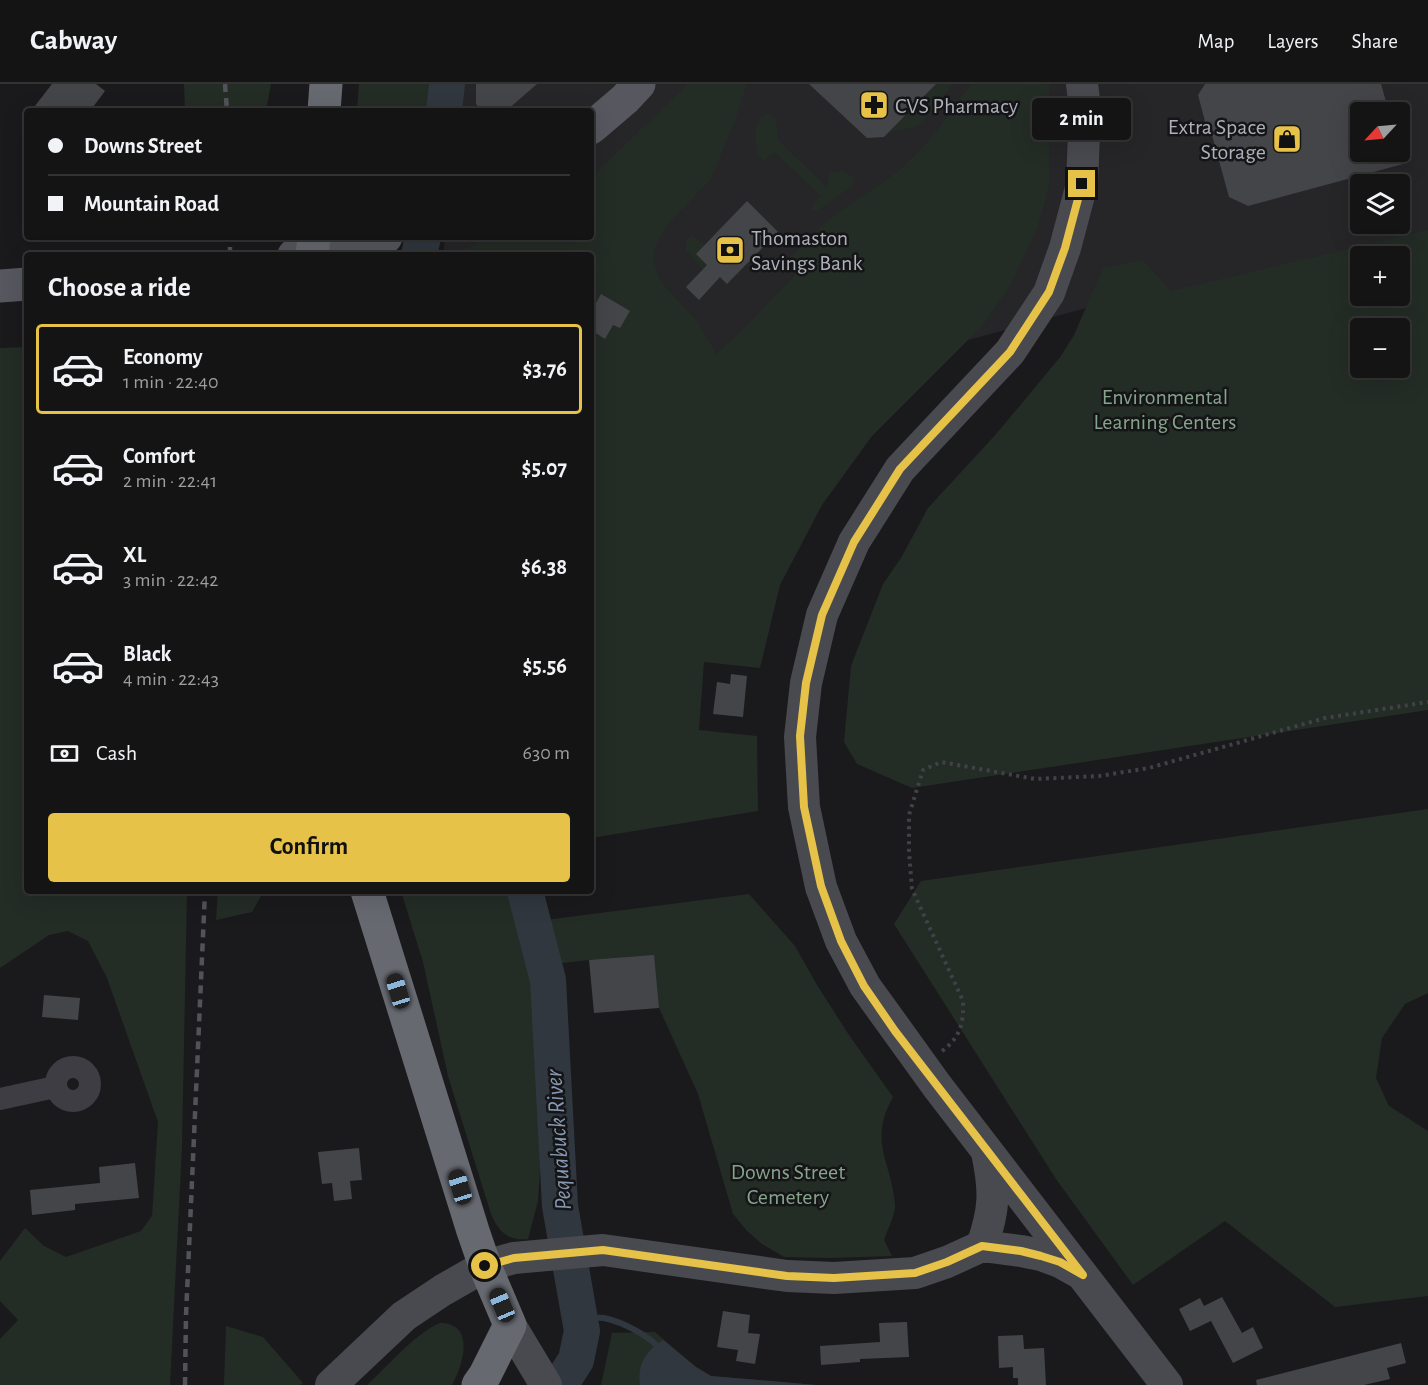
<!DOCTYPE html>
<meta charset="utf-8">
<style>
body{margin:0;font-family:"Alegreya Sans",sans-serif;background:#1d1d1e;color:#f1f3f6;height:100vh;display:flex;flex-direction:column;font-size:22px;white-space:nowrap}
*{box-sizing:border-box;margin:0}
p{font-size:20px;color:#9d9ea0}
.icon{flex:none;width:33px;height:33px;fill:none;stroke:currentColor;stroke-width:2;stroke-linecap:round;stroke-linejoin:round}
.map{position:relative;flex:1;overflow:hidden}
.drawer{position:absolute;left:24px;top:168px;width:570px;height:642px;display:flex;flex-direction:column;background:#141415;border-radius:6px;box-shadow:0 6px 24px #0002,0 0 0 2px #333334}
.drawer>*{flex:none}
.top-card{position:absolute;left:24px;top:24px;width:570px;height:132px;border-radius:6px;box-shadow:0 6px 24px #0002,0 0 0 2px #333334;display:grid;align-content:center;height:132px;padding:0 24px;background:#141415}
.needle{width:39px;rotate:244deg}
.buttons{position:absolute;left:1350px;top:18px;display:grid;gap:12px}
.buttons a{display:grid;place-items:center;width:60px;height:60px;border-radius:6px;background:#141415;box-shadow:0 6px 24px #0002,0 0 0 2px #333334;font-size:30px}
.end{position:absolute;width:27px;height:27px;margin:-14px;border:8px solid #e6c248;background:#111;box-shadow:0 0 0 3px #111}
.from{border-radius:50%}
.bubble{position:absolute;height:42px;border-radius:6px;background:#141415;box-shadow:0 6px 24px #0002,0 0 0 2px #333334;font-size:20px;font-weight:700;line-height:42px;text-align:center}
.car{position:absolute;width:18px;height:36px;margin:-18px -9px;border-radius:8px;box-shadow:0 0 4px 2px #0007;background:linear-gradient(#222 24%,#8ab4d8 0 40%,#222 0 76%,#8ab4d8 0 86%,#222 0)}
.top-card b{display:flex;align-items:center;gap:21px;height:57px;font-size:22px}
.top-card b+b{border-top:2px solid #333334}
.top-card i{width:15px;height:15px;background:#f1f3f6}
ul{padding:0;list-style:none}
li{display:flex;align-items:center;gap:18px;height:90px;margin:0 12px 9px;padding:0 12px;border:3px solid transparent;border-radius:6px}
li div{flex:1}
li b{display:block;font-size:22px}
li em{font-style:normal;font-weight:700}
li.on{border-color:#e6c248}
li>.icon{width:54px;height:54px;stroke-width:1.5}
h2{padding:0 24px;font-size:27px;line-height:72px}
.pay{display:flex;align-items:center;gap:15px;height:66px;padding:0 24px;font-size:22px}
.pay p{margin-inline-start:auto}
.button{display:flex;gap:12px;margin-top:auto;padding:12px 24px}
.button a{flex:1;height:69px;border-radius:6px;background:#e6c248;color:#111;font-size:24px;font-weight:700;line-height:69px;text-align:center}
header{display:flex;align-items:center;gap:36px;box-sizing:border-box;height:84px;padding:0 30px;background:#141415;border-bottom:2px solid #333334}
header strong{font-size:28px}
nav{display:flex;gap:33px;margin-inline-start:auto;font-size:21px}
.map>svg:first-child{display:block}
.built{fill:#262629;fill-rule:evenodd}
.green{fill:#242c26;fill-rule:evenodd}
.water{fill:#30373f}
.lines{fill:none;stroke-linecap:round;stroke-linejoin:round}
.stream{stroke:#30373f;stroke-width:6}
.river{stroke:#30373f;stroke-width:36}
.building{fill:#444549}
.path{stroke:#414248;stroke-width:4;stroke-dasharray:3 4.5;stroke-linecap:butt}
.street{stroke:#3d3d43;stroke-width:22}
.secondary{stroke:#494a50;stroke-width:32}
.primary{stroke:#57585f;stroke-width:33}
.highway{stroke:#676971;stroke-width:33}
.rail{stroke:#525359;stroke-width:4.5;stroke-dasharray:8 6;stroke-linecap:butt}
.route{stroke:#e6c248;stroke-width:8}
.labels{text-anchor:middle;stroke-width:5;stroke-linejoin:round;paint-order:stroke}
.poi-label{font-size:22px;fill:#adb0ba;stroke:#151517;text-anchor:start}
.park-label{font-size:22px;fill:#86a48b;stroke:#151517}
.water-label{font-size:24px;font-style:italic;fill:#8799b2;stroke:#151517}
</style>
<header>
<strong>Cabway</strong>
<nav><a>Map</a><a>Layers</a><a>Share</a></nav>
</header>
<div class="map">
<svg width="1428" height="1301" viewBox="0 0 1428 1301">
<rect width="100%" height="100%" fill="#1a1a1c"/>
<path class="built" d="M463 0H1428V171L1360 172V186L1131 212 935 265 741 375 591 171H443L445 153H591V27H460ZM1360 28H1400V68H1360ZM1360 100H1400V140H1360Z"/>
<g class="green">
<polygon points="184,0 271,0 266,27 185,27"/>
<polygon points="359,0 429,0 427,27 357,27"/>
<path d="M688 0H745L746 3 735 37 711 95 666 142 655 163 653 175 660 197 698 238 716 270 738 250 802 184 785 179C802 160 819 143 839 128 862 112 886 98 907 79 932 57 951 26 971 0H1049V102L1038 142 1012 199 983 241 872 352 822 421 780 501 760 584 704 578 699 646 757 652 758 727 591 754V171H449L495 153H591V93Z"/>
<polygon points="936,0 953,0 924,36 916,43 888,49"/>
<path d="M767 29 776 34 778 56 827 103 829 89C838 86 852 87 854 98L851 103 817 127 812 126V121L821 112 774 68 764 77 759 74C755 59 751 38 767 29Z"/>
<path d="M1428 146V626L912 704 857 680 844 658 851 582 883 500 901 474 928 424 997 349 1061 272 1074 251 1103 184 1143 176 1171 207ZM1360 172H1400V212H1360ZM1360 244H1400V284H1360Z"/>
<polygon points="692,151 705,161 696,170 707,181 703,185 686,167 686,157"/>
<polygon points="27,263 27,807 187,807 182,1063 170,1301 0,1301 0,1255 18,1236 0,1217 0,1177 25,1144 44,1162 66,1173 141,1147 152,1132 158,1038 107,894 88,857 68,847 49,851 0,884 0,264"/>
<polygon points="1428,725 1428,909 1405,920 1382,954 1376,994 1389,1022 1428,1047 1428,1212 1335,1223 1225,1137 1133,1201 1056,1095 894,840 921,797"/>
<polygon points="218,807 264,807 252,828 216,836"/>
<path d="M401 807 511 808 529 858 538 898 541 1068 538 1117 528 1155C507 1157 499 1148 491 1130L448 992 423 878Z"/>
<path d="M749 810 795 862 817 901 849 951 893 1013C868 1058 891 1076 895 1120 896 1131 887 1146 884 1156L892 1172 829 1174 784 1173 762 1160 747 1147 733 1130 698 1010 659 924 589 876 554 880 545 836Z"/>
<path d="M440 1239C476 1239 463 1282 452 1301H367C388 1282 414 1250 440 1239Z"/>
<polygon points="226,1242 263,1253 303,1299 300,1301 224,1301"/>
<polygon points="655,1248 696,1283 711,1292 816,1301 601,1301 612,1249"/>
</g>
<path class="water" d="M663 1256 696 1283 711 1292 816 1301H640C637 1280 646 1267 663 1256Z"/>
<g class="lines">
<path class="stream" d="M580 1234C587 1234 596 1233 604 1234 623 1238 650 1252 662 1267"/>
<g class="river">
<polyline points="444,27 447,0"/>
<polyline points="419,171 423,153"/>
<polyline points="525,807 548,896 560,1122 582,1247 576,1276 560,1301"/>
</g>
</g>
<g class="building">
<polygon points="52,0 96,0 105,7 90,27 31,27"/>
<polygon points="476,0 537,0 506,27 482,27 476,20"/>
<polygon points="809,0 936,0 884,53 867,54"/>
<polygon points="1205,0 1381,0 1389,28 1360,28 1360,68 1399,68 1403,80 1248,122 1229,113 1210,44 1207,45 1198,11"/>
<polygon points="747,117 778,148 727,200 720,193 699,216 686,203 707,181 696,170"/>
<polygon points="601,210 630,227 620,244 613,241 605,255 591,246 591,228"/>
<polygon points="731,590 747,592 743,633 713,630 717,598 730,600"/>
<polygon points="654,871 659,924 594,929 589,876"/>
<polygon points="44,911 80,914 78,936 42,933"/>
<polygon points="359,1064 362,1096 350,1097 352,1115 334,1117 332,1099 322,1100 318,1068"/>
<polygon points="135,1079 139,1114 75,1120 75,1126 32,1131 30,1106 100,1099 99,1083"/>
<polygon points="1222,1213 1242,1249 1253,1243 1263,1264 1233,1279 1211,1237 1190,1247 1179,1225 1200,1214 1204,1222"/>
<polygon points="723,1227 750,1231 748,1249 760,1250 755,1280 736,1277 738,1266 717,1263"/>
<polygon points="907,1238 909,1273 860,1275 860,1278 821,1281 820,1262 880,1258 879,1239"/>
<polygon points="1023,1251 1024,1265 1044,1264 1046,1301 1018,1301 1018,1294 1013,1294 1013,1283 999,1284 998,1252"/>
<polygon points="1401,1259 1406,1279 1387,1284 1390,1295 1364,1301 1257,1301 1256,1296"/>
</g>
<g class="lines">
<path class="path" d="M942 967C960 954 964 939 963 917L912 805 909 768V731L923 686 941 678 1035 695 1099 692 1149 684 1325 634 1428 618"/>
<g class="street">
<circle cx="73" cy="1000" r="17"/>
<polyline points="0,1015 55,1003"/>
</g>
<g class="secondary">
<polyline points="1082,0 1085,24 1082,100 1065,164 1049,209 1010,268 900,385 854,458 822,531 806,599 800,653 804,723 821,803 841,857 865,902 937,1002 1167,1301"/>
<path d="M982 1162C995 1124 995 1107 987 1068"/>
<polyline points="510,1241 546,1301"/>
<polyline points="331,1301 404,1232 443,1206 485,1182 514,1174 603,1166 787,1192 834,1194 915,1189 947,1178 982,1162 1021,1167 1041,1171 1060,1178 1078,1188"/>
</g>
<g class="primary">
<polyline points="591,44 625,15 639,0"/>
<polyline points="294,171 386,153"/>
<polyline points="0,202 27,200"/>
</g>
<g class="highway">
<polyline points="324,27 326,0"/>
<polyline points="312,171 314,153"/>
<polyline points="367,807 473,1147 485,1182 510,1241 485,1291 478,1301"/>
</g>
<g class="rail">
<polyline points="225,0 227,27"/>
<polyline points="230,171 230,153"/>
<polyline points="185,1301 186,1231 205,807"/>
</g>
</g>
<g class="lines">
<polyline class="route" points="485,1182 514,1174 603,1166 787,1192 834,1194 915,1189 947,1178 982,1162 1021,1167 1041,1172 1060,1178 1083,1191 895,947 864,902 841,857 821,802 804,723 800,652 806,599 822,531 854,458 900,385 1010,268 1049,208 1065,164 1082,100"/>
</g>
<defs>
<g id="pharmacy-square" transform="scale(1.5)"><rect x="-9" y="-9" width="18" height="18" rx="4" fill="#e6c248" stroke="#151517"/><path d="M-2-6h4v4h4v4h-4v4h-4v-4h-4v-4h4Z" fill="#111"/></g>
<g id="shop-square" transform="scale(1.5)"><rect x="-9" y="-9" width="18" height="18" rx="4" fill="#e6c248" stroke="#151517"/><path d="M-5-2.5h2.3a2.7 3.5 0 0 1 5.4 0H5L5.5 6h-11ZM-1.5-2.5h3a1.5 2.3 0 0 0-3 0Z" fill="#111"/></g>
<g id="bank-square" transform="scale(1.5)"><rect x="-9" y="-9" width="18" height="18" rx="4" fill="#e6c248" stroke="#151517"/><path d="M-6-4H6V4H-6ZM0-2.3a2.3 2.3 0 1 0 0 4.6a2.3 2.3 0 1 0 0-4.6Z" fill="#111"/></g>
</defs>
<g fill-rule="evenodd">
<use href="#pharmacy-square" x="874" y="21"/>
<use href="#shop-square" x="1287" y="55"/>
<use href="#bank-square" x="730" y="166"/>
</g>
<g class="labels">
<g class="poi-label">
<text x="895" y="29">CVS Pharmacy</text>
<text x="1266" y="50" text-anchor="end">Extra Space<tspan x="1266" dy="25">Storage</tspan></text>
<text x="751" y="161">Thomaston<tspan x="751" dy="25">Savings Bank</tspan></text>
</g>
<g class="park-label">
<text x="1165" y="320">Environmental<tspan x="1165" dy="25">Learning Centers</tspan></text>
<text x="788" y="1095">Downs Street<tspan x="788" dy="25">Cemetery</tspan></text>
</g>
<g class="water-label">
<text transform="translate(558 1056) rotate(-94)" y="8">Pequabuck River</text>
</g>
</g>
</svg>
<div class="buttons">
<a><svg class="needle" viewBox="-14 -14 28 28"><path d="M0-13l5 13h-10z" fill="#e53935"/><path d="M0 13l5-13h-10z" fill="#9d9ea0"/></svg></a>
<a><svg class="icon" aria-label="layers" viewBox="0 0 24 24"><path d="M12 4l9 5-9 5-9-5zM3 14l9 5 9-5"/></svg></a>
<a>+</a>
<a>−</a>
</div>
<i class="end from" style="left:485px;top:1182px"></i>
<i class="end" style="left:1082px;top:100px"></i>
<div class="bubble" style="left:1032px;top:14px;width:99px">2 min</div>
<i class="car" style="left:398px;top:907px;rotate:343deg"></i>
<i class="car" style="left:460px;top:1103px;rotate:343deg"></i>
<i class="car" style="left:502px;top:1221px;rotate:337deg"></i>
<div class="top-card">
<b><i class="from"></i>Downs Street</b>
<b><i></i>Mountain Road</b>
</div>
<section class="drawer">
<h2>Choose a ride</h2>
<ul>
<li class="on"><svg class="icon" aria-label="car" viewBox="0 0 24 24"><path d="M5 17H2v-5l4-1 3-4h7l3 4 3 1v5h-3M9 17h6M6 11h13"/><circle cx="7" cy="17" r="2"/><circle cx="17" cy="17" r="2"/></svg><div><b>Economy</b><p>1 min · 22:40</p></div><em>$3.76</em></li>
<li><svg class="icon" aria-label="car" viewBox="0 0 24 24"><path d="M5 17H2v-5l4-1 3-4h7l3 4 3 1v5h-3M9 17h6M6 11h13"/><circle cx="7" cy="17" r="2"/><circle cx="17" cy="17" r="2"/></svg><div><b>Comfort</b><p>2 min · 22:41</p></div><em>$5.07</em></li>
<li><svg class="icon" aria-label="car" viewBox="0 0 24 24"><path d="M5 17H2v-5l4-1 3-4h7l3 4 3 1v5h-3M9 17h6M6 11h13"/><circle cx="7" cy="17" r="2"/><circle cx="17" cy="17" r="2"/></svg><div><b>XL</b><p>3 min · 22:42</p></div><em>$6.38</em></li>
<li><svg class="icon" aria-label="car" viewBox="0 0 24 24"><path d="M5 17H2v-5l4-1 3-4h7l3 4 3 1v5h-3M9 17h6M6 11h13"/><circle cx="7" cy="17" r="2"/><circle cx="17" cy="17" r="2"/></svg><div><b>Black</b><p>4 min · 22:43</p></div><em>$5.56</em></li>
</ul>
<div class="pay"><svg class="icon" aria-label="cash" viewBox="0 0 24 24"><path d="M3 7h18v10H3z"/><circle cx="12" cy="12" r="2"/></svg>Cash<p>630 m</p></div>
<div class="button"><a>Confirm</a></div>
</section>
</div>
